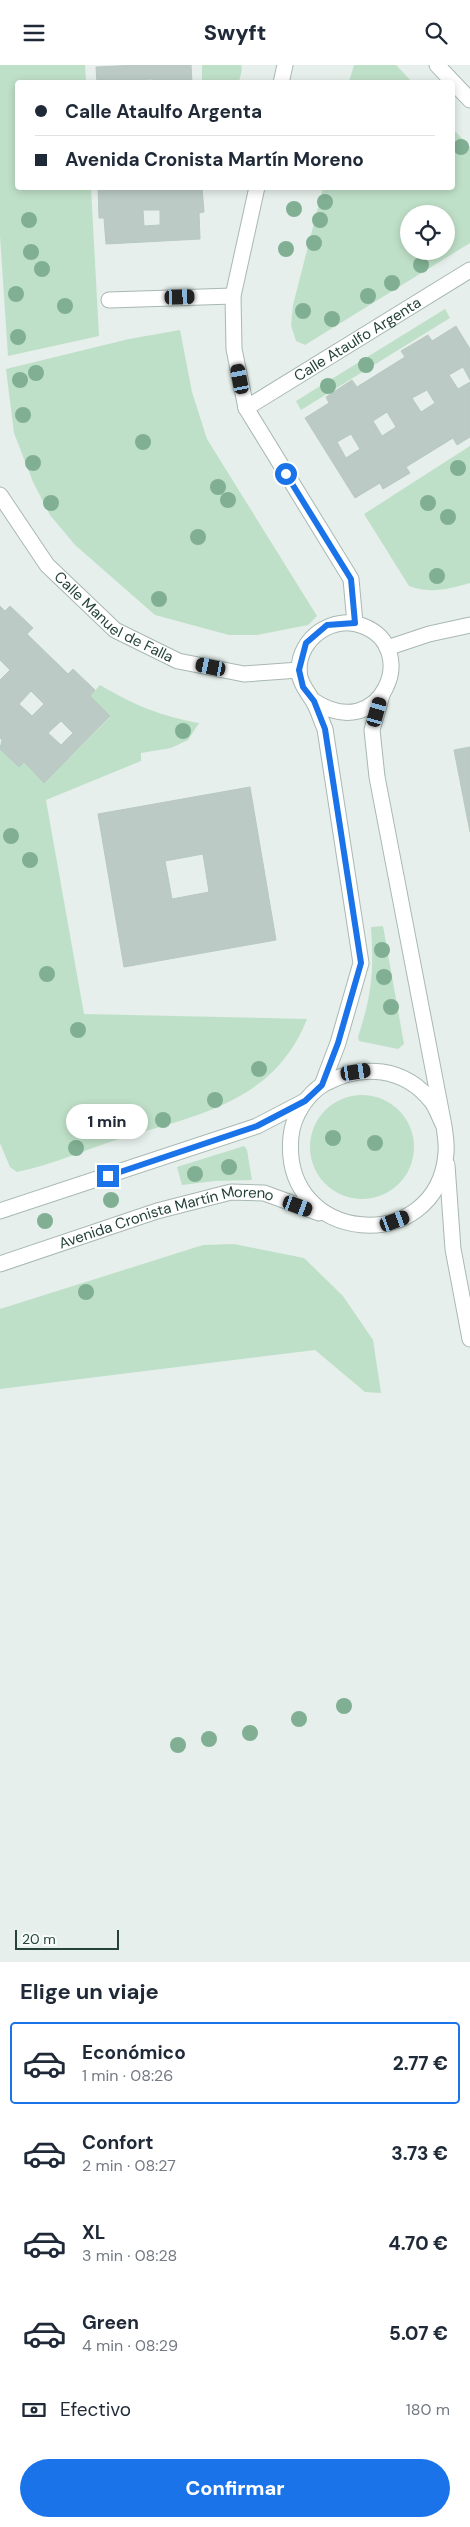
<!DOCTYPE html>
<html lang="es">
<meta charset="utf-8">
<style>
body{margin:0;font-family:"DM Sans",sans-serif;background:#f6f6f7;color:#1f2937;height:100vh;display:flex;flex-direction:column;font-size:19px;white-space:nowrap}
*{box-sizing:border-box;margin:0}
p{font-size:16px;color:#747a83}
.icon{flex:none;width:28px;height:28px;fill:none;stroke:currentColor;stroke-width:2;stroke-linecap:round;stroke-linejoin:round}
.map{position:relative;height:1897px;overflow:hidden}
.panel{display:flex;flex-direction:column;background:#fff;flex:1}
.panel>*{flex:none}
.top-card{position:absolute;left:15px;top:15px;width:440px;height:110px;border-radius:5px;box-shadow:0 2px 8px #0003;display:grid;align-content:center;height:110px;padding:0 20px;background:#fff}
.fabs{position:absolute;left:400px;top:140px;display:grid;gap:10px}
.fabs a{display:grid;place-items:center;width:55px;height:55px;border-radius:50%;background:#fff;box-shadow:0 2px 8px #0003;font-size:25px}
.scale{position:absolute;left:15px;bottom:12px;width:104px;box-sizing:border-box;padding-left:5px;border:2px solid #24423a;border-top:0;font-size:14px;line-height:18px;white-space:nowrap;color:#24423a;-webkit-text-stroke:4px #f7fbf9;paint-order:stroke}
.end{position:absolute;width:22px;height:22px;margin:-11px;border:6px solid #1a73e8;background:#fff;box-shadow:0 0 0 2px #fff}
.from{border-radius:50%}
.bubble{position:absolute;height:35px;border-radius:18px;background:#fff;box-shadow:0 2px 8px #0003;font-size:16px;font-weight:800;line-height:35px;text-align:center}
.car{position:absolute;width:15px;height:30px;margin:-15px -8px;border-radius:6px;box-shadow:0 0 4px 1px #0007;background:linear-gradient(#222 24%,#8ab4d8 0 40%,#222 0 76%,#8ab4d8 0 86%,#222 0)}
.top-card b{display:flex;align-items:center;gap:18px;height:48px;font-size:19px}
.top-card b+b{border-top:1px solid #e0e1e3}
.top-card i{width:12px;height:12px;background:#1f2937}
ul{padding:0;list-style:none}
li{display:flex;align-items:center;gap:15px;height:82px;margin:0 10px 8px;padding:0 10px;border:2px solid transparent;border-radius:5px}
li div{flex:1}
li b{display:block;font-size:19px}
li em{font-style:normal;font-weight:800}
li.selected{border-color:#1a73e8}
li>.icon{width:45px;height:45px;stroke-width:1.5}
h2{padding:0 20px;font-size:22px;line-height:60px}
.pay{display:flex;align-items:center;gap:12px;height:55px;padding:0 20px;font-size:19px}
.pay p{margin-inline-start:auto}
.primary-button{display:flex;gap:10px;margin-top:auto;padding:10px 20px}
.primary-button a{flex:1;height:58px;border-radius:30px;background:#1a73e8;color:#fff;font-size:20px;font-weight:800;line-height:58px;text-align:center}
header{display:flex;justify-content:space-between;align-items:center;height:65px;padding:0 20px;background:#fff;font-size:22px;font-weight:800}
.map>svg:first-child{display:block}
.green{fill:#bfe0c8;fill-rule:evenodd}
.building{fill:#bbcac4;stroke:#b8c9c2;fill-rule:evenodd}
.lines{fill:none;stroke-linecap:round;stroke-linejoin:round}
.service-casing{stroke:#a8b8b2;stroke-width:17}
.minor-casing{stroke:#a8b8b2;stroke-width:17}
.service{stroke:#fff;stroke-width:15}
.minor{stroke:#fff;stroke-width:15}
.tree{fill:#80af93}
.route{stroke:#1a73e8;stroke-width:6}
.labels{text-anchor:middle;stroke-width:5;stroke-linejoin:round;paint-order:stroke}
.street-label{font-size:15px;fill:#24423a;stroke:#f7fbf9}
</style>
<header><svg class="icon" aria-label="menu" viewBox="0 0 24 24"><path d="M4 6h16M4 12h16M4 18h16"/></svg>Swyft<svg class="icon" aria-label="search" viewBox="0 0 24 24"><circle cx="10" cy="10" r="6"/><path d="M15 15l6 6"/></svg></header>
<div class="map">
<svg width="470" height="1897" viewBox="0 0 470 1897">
<rect width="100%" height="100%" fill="#e6efeb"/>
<g class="green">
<polygon points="0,0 85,0 86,17 18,18 18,122 91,123 99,271 8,291 0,171"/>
<polygon points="202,0 241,0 242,4 239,17 202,17"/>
<polygon points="354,0 396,0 412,17 349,17"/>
<path d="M453 64 470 82V178L305 280 296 276 291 260 293 240 323 123 452 122ZM409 149H446V186H409Z"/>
<polygon points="445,244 450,253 301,345 296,336"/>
<polygon points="180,265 192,327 207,374 317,551 308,560 257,570 229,570 155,550 75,480 50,450 33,417 14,368 6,304 129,274"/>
<path d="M470 381V518C448 524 432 529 409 521L364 449Z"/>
<path d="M100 620C134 640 160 651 199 658L188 675 171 683 141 688V696L46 735 84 949 307 954C274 1038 196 1050 119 1074 85 1085 51 1100 17 1107L10 1102 0 1078V684L19 702 24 697 44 718 110 652 90 631Z"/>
<path d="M383 861 404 979 398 984 359 976 358 972C372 928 374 908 371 862Z"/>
<circle cx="362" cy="1082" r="52"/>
<polygon points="244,1081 247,1085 252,1115 215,1116 182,1120 177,1102"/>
<polygon points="234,1179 304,1193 343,1231 373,1275 381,1328 365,1327 315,1285 0,1324 0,1244 203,1180"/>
</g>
<g class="building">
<polygon points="138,0 191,0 192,18 152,18 152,14 135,15 135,18 97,18 96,2"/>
<path d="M98 122H202L204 147 199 148 200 174 106 179 104 153H99ZM143 145H160V160L144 161Z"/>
<path d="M456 261 470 284V315L463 302 449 310 458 324 470 317V372L457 380 453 373 406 402 410 408 383 424 380 418 355 433 305 353 329 338 326 332 352 315 357 322 405 292 401 286 428 270 432 276ZM427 325 435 338 421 347 412 333ZM387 347 396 362 382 371 373 356ZM351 369 360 384 346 393 337 377Z"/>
<path d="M0 541 5 546 10 541 33 563 27 569 68 609 73 604 95 625 90 631 110 651 44 718 24 697 19 702 0 684 2 675 0 673V615L10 605 0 595ZM31 626 44 639 32 651 19 639ZM61 656 73 668 61 680 48 668Z"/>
<polygon points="470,682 470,767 454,685"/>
<path d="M250 722 276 875 124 902 98 749ZM203 789 209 827 172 834 165 796Z"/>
</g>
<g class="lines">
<g class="service-casing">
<polyline id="service" points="109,235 233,231"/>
</g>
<g class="minor-casing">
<g id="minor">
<polyline points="437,0 470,35"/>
<polyline points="281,18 285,0"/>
<polyline points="257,122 233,231 234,284 246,343 351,514 355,558"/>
<path id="s1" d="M246 343 470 205"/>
<path id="s2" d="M0 430 47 500 115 565 178 596 244 609 299 605"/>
<polyline points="387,583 429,569 470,560"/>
<path d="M382 630 372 665 377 712 444 1061C445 1070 447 1079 446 1088 438 1192 280 1181 291 1071 293 1051 307 1029 324 1019 362 998 405 1002 432 1037 437 1044 440 1054 444 1061"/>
<path d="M314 636C381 680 421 583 363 561 333 549 299 573 299 605 299 617 307 626 313 636 318 644 321 655 325 664L361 898 338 978 322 1020"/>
<polyline points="447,1100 453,1184 470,1274"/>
<polyline points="0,1146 257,1061 305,1036"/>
<path id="s3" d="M0 1199 157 1146 231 1127 264 1128 319 1148"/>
</g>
</g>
<use href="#service" class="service"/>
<use href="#minor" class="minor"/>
</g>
<g class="tree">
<circle cx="461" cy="82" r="8"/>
<circle cx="325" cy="137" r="8"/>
<circle cx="294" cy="144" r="8"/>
<circle cx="29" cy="155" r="8"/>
<circle cx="320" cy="155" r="8"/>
<circle cx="314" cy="178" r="8"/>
<circle cx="286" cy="184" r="8"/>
<circle cx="31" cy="187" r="8"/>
<circle cx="421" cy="200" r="8"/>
<circle cx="42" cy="204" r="8"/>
<circle cx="392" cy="218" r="8"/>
<circle cx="16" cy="229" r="8"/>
<circle cx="368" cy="231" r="8"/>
<circle cx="65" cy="241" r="8"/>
<circle cx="303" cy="246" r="8"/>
<circle cx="332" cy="254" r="8"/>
<circle cx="18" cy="272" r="8"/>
<circle cx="366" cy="300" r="8"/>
<circle cx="36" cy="308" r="8"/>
<circle cx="20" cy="315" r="8"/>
<circle cx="328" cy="321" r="8"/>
<circle cx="23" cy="350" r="8"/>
<circle cx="143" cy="377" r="8"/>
<circle cx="33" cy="398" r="8"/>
<circle cx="458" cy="403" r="8"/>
<circle cx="218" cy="422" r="8"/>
<circle cx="228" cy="435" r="8"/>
<circle cx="51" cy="438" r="8"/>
<circle cx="428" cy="438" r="8"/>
<circle cx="448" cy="452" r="8"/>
<circle cx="198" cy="472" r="8"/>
<circle cx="437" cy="511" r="8"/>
<circle cx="159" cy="534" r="8"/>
<circle cx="183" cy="666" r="8"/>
<circle cx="11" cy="771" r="8"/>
<circle cx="30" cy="795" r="8"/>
<circle cx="382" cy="885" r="8"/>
<circle cx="47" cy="909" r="8"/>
<circle cx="384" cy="912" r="8"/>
<circle cx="391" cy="942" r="8"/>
<circle cx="78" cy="965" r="8"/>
<circle cx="259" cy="1004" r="8"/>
<circle cx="215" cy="1035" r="8"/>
<circle cx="163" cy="1055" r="8"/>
<circle cx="333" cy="1073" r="8"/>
<circle cx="375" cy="1078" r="8"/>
<circle cx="76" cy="1083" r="8"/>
<circle cx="229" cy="1102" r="8"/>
<circle cx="195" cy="1109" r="8"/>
<circle cx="111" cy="1135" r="8"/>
<circle cx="45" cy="1156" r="8"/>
<circle cx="86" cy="1227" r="8"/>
<circle cx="344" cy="1641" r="8"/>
<circle cx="299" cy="1654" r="8"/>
<circle cx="250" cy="1668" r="8"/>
<circle cx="209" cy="1674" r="8"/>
<circle cx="178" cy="1680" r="8"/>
</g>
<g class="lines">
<polyline class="route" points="108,1111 257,1061 305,1036 322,1020 338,978 361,898 325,664 314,636 303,622 299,605 306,578 327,560 355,558 351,514 286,409"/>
</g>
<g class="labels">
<g class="street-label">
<text dy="5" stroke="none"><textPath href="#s1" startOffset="131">Calle Ataulfo Argenta</textPath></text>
<text dy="5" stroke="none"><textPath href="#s2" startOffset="170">Calle Manuel de Falla</textPath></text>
<text dy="5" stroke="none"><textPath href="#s3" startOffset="174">Avenida Cronista Martín Moreno</textPath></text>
</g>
</g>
</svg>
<div class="fabs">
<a><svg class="icon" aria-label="locate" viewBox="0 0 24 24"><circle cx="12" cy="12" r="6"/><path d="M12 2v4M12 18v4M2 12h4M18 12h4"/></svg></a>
</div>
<div class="scale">20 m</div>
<i class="end from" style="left:286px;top:409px"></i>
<i class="end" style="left:108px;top:1111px"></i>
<div class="bubble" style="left:66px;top:1039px;width:82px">1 min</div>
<i class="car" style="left:180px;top:232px;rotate:88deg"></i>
<i class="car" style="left:240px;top:314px;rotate:349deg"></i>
<i class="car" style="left:211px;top:602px;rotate:282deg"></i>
<i class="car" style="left:377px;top:647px;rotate:16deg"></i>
<i class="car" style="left:356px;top:1007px;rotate:81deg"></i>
<i class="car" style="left:298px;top:1141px;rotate:110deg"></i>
<i class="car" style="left:395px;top:1156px;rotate:70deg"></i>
<div class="top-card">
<b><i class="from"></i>Calle Ataulfo Argenta</b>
<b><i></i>Avenida Cronista Martín Moreno</b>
</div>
</div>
<section class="panel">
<h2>Elige un viaje</h2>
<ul>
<li class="selected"><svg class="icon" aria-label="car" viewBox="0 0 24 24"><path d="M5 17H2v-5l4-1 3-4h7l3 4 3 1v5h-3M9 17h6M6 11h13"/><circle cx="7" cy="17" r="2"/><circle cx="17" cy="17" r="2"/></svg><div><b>Económico</b><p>1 min · 08:26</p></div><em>2.77 €</em></li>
<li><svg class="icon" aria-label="car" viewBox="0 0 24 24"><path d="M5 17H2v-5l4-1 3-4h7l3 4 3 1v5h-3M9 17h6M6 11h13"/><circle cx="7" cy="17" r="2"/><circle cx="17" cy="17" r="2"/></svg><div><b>Confort</b><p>2 min · 08:27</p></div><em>3.73 €</em></li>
<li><svg class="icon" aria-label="car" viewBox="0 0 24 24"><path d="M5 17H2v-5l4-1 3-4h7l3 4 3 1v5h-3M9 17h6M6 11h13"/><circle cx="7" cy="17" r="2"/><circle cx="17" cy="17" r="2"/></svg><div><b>XL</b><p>3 min · 08:28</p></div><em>4.70 €</em></li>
<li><svg class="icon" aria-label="car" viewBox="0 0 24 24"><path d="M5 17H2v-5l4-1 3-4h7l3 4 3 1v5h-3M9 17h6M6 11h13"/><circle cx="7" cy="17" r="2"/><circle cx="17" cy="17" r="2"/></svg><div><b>Green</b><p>4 min · 08:29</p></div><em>5.07 €</em></li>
</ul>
<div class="pay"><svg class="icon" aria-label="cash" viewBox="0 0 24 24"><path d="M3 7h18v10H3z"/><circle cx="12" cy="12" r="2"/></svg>Efectivo<p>180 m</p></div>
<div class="primary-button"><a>Confirmar</a></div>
</section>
